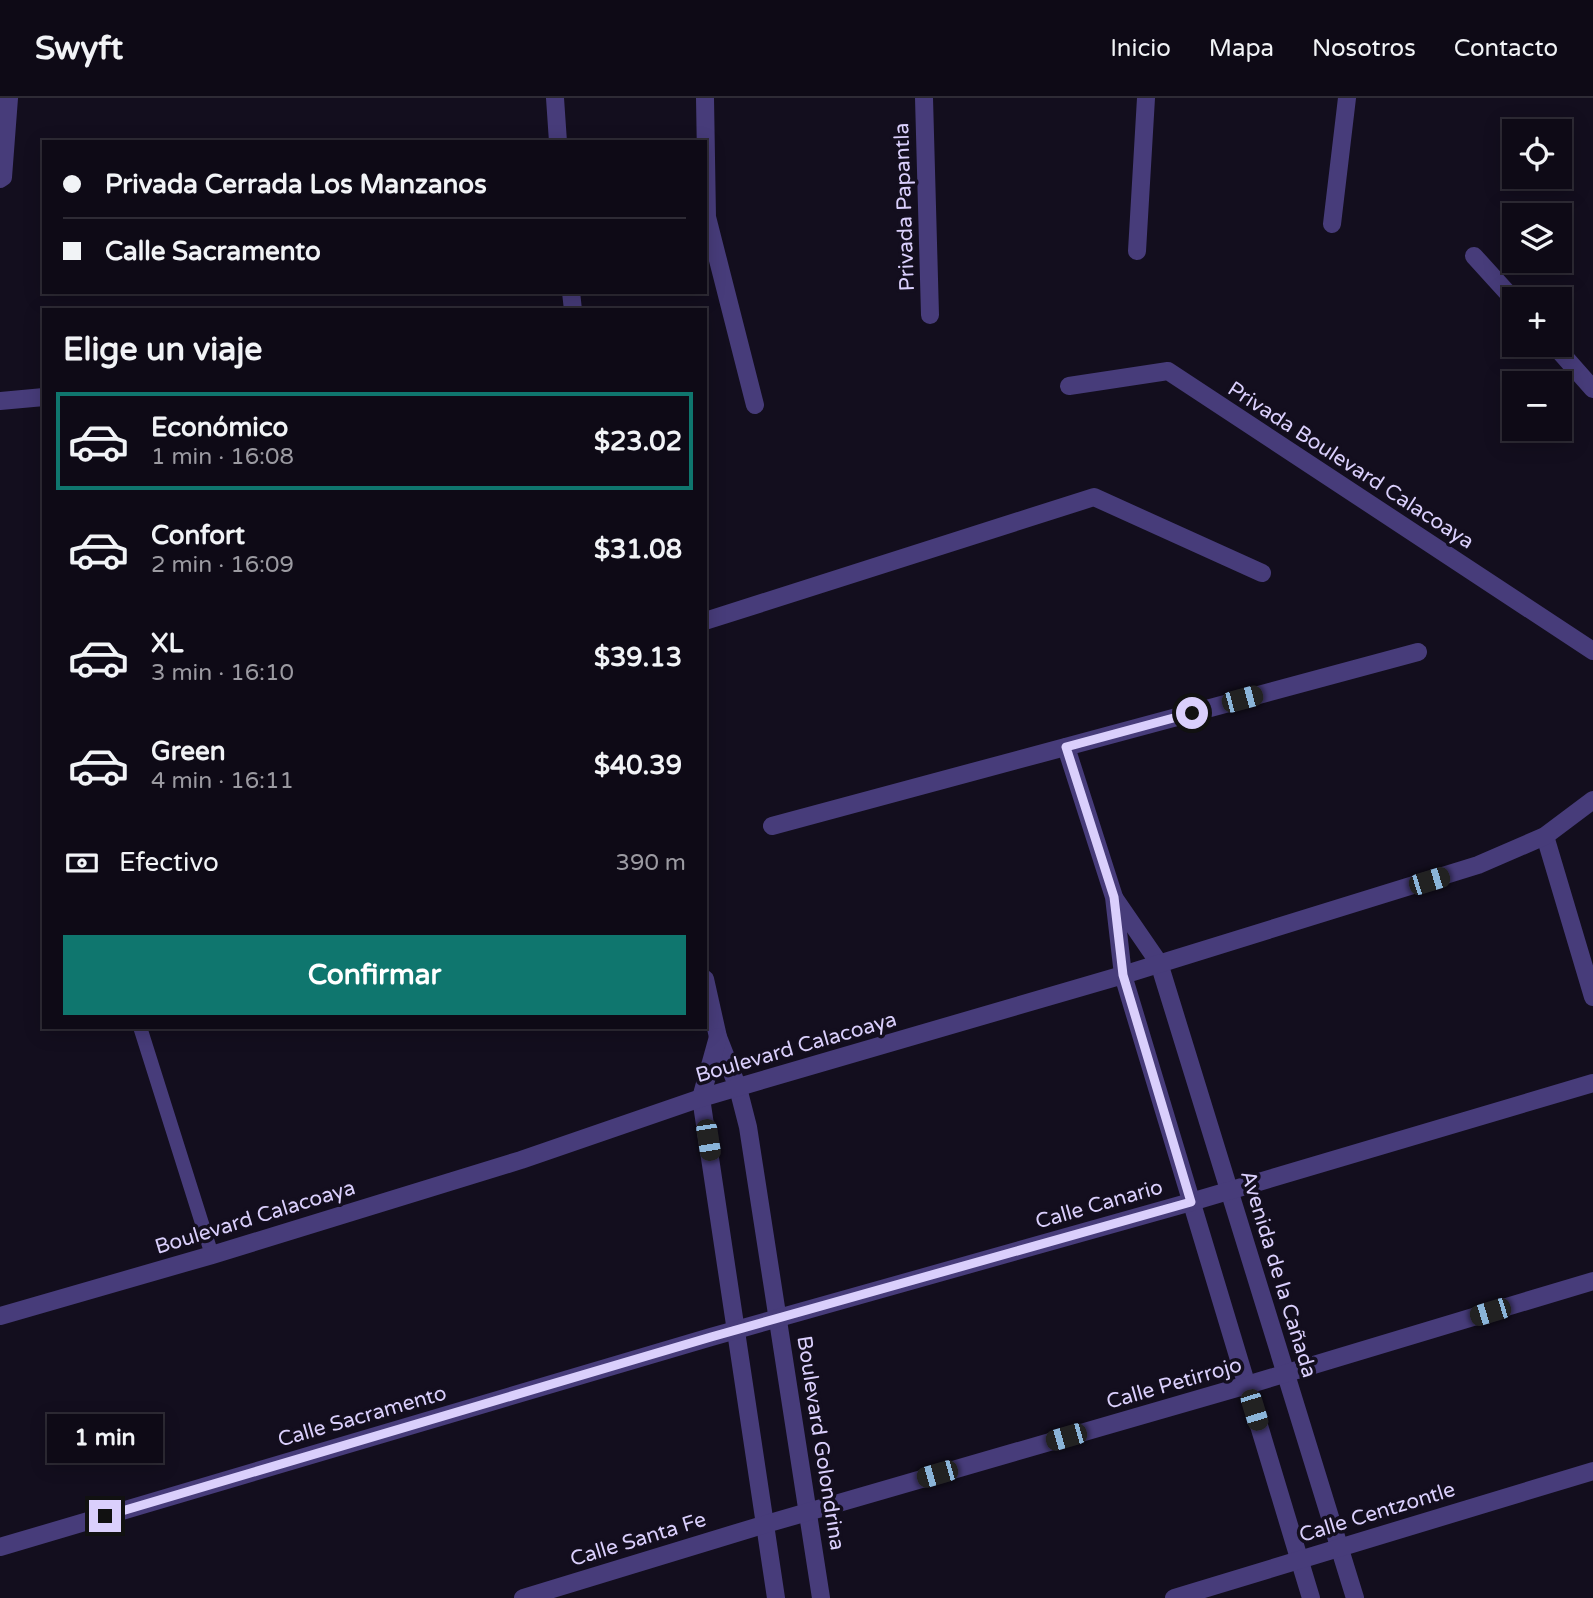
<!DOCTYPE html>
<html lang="es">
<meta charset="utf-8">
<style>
body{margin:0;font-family:"Varela Round",sans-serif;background:#17131f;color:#f1f3f6;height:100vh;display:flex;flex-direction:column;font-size:26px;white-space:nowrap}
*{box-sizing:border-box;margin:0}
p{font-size:23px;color:#9b9aa1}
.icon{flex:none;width:38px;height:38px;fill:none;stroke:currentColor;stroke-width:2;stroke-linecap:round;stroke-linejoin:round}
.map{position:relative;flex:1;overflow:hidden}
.sheet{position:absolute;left:42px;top:210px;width:665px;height:721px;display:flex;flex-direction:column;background:#0e0a16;border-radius:0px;box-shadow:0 4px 18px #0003,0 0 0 2px #2e2b35}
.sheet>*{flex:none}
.hud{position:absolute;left:42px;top:42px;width:665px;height:154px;border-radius:0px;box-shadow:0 4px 18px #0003,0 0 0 2px #2e2b35;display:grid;align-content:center;height:154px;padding:0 21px;background:#0e0a16}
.controls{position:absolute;left:1502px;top:21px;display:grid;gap:14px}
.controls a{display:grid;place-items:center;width:70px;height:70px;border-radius:0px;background:#0e0a16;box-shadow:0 4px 18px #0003,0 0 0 2px #2e2b35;font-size:35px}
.end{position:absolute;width:32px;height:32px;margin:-16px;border:9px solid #dacffc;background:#111;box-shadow:0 0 0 4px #111}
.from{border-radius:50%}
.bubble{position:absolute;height:49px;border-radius:0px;background:#0e0a16;box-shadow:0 4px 18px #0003,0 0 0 2px #2e2b35;font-size:23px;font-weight:800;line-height:49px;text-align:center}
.car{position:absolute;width:21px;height:42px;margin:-21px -10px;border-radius:9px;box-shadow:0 0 5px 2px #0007;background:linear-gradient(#222 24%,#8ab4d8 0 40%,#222 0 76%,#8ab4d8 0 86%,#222 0)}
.hud b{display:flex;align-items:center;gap:24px;height:66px;font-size:26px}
.hud b+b{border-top:2px solid #2e2b35}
.hud i{width:18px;height:18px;background:#f1f3f6}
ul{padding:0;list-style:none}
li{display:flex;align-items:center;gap:21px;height:98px;margin:0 14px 10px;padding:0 7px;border:4px solid transparent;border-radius:0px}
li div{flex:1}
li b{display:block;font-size:26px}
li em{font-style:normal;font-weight:800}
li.current{border-color:#0f766e}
li>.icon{width:63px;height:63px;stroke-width:1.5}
h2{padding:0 21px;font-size:32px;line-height:84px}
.pay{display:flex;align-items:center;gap:18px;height:77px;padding:0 21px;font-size:26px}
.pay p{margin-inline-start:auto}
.cta{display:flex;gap:14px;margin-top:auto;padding:14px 21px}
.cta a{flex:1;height:80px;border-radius:0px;background:#0f766e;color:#fff;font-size:28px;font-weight:800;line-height:80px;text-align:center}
header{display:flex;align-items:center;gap:42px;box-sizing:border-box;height:98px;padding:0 35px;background:#0e0a16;border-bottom:2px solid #2e2b35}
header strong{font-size:33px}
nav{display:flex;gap:38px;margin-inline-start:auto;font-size:24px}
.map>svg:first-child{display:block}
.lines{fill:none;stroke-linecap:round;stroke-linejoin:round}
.service{stroke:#473c7a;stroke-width:14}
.pedestrian{stroke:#473c7a;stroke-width:18}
.minor{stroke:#473c7a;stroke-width:18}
.tertiary{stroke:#473c7a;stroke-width:18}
.route{stroke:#dacffc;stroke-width:9}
.labels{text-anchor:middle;stroke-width:7;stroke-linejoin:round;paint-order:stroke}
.street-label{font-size:21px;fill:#dacffc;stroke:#130e1e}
</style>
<header>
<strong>Swyft</strong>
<nav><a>Inicio</a><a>Mapa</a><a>Nosotros</a><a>Contacto</a></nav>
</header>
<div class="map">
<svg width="1593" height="1500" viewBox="0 0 1593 1500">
<rect width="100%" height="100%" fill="#130e1e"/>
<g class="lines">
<polyline class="service" points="140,929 212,1157"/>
<polyline class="pedestrian" points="0,81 3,79 9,0"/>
<g class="minor">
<polyline points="705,0 707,119 755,307"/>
<polyline points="924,0 930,217"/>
<polyline points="1332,126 1347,0"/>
<polyline points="1137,153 1146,0"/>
<polyline points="1474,158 1514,202"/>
<polyline points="1554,247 1593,291"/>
<polyline points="1069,288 1168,273 1593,553"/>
<polyline points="0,303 44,299"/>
<polyline points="705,523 1094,399 1262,475"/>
<polyline points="1066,649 1114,799 1123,877 1311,1500"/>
<polyline points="772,728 1418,554"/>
<polyline points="1545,738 1593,899"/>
<polyline points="1115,801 1159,865 1355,1500"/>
<polyline points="738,990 748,1029 821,1500"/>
<polyline points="701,1000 776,1500"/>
<polyline points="0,1449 711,1239 1191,1104 1593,985"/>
<polyline points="523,1500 766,1426 1247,1287 1593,1183"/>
<polyline points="1174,1500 1593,1373"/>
</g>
<g class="tertiary">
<polyline points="555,0 558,44"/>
<polyline points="571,194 573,212"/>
<polyline points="705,881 718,939 738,990"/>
<polyline points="701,1000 718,939"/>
<polyline points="0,1218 212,1157 521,1062 701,1000 1123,877 1478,767 1545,738 1593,702"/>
</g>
</g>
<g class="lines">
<polyline class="route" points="105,1418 711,1239 1191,1104 1123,877 1114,799 1066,649 1192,615"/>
</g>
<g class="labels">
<g class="street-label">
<text transform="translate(904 109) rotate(-92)" y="7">Privada Papantla</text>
<text transform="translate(1351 367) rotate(33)" y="7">Privada Boulevard Calacoaya</text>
<text transform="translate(796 949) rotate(-16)" y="7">Boulevard Calacoaya</text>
<text transform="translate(1099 1106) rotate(-16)" y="7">Calle Canario</text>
<text transform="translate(255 1119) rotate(-17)" y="7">Boulevard Calacoaya</text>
<text transform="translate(1279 1176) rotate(73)" y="7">Avenida de la Cañada</text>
<text transform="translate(1174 1285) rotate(-16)" y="7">Calle Petirrojo</text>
<text transform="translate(362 1318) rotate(-16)" y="7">Calle Sacramento</text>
<text transform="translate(821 1345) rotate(81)" y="7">Boulevard Golondrina</text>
<text transform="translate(1377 1414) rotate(-17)" y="7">Calle Centzontle</text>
<text transform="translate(638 1441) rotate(-17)" y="7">Calle Santa Fe</text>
</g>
</g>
</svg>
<div class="controls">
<a><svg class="icon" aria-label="locate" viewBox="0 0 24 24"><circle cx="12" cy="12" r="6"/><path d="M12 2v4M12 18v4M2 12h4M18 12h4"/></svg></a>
<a><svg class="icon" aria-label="layers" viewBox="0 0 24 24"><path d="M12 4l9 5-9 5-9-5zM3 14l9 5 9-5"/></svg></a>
<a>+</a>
<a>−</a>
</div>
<i class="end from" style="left:1192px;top:615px"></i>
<i class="end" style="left:105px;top:1418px"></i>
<div class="bubble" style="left:47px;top:1316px;width:116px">1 min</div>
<i class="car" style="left:1242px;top:601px;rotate:75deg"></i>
<i class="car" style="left:1429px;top:783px;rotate:73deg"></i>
<i class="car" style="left:708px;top:1042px;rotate:171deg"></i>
<i class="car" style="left:1490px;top:1214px;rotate:253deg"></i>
<i class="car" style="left:1254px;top:1312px;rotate:163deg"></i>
<i class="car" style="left:1066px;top:1339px;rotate:254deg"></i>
<i class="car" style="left:937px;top:1376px;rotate:254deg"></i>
<div class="hud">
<b><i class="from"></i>Privada Cerrada Los Manzanos</b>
<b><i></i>Calle Sacramento</b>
</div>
<section class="sheet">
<h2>Elige un viaje</h2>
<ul>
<li class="current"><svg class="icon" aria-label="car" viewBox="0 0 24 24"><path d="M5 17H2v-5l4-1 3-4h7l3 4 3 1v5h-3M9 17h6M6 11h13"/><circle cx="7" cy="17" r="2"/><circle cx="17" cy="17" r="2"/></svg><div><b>Económico</b><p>1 min · 16:08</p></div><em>$23.02</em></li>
<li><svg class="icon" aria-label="car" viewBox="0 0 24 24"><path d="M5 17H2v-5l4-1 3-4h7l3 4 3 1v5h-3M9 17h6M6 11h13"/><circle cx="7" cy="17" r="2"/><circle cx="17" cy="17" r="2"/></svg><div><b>Confort</b><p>2 min · 16:09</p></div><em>$31.08</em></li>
<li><svg class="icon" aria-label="car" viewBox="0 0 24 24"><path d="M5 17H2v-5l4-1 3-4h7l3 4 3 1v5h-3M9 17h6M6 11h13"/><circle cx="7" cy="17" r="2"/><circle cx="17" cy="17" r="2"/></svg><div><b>XL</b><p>3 min · 16:10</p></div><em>$39.13</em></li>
<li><svg class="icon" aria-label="car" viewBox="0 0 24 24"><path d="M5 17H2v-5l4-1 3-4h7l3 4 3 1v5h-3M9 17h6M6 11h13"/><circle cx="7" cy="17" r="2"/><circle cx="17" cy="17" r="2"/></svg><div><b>Green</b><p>4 min · 16:11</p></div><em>$40.39</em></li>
</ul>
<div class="pay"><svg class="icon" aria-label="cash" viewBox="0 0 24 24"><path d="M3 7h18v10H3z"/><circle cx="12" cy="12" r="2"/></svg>Efectivo<p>390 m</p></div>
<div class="cta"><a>Confirmar</a></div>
</section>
</div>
